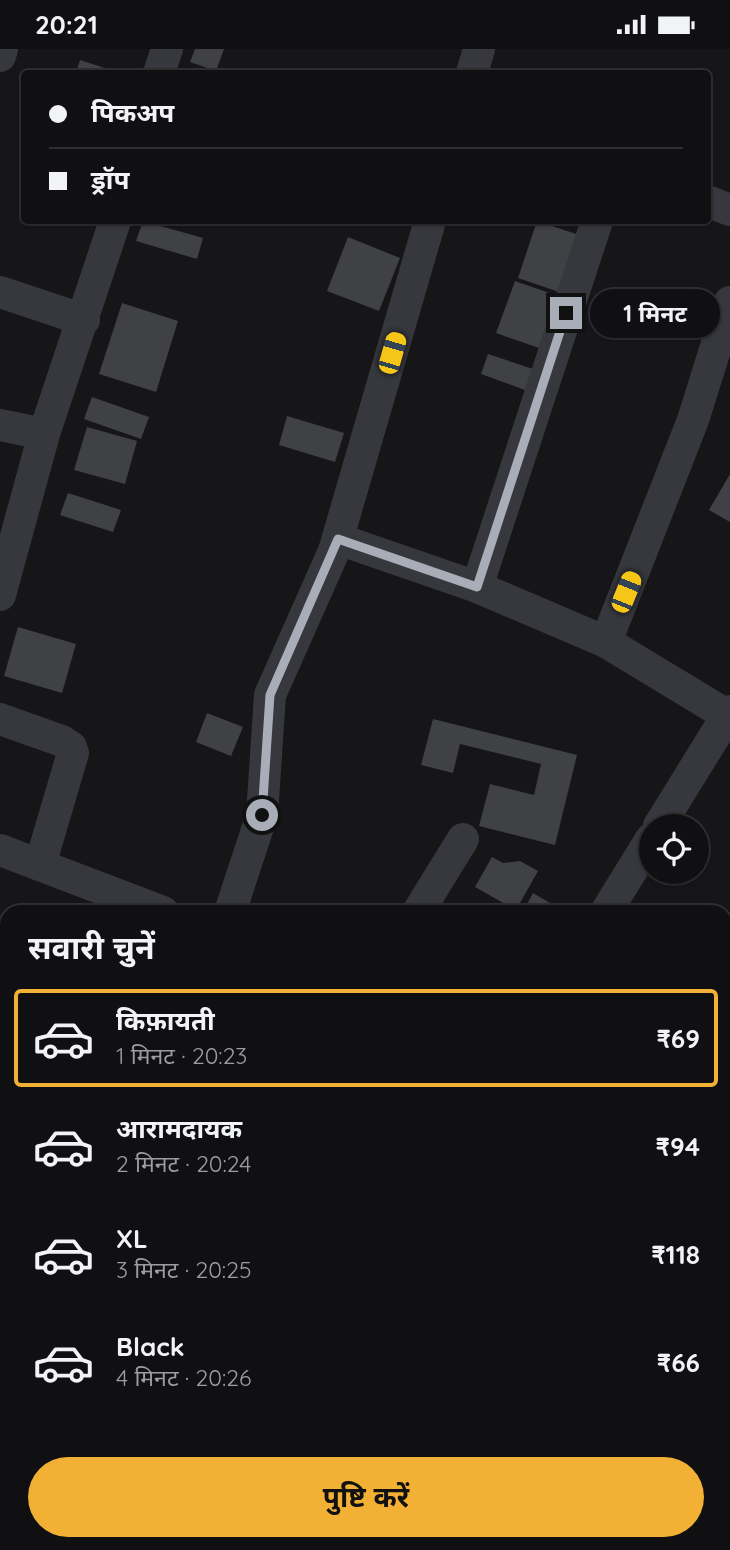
<!DOCTYPE html>
<html lang="hi">
<meta charset="utf-8">
<style>
body{margin:0;font-family:Quicksand,"Noto Sans Devanagari",sans-serif;background:#1e1e20;color:#f1f3f6;height:100vh;display:flex;flex-direction:column;font-size:26px;white-space:nowrap}
*{box-sizing:border-box;margin:0}
p{font-size:23px;color:#9c9d9f}
.icon{flex:none;width:38px;height:38px;fill:none;stroke:currentColor;stroke-width:2;stroke-linecap:round;stroke-linejoin:round}
.map{position:relative;flex:1;overflow:hidden}
.panel{position:absolute;left:0px;top:856px;width:732px;height:646px;display:flex;flex-direction:column;background:#101012;border-radius:21px 21px 0 0;box-shadow:0 2px 5px #0004,0 0 0 2px #303032}
.panel>*{flex:none}
.top-card{position:absolute;left:21px;top:21px;width:690px;height:154px;border-radius:7px;box-shadow:0 2px 5px #0004,0 0 0 2px #303032;display:grid;align-content:center;height:154px;padding:0 28px;background:#101012}
.tools{position:absolute;left:639px;top:765px;display:grid;gap:14px}
.tools a{display:grid;place-items:center;width:70px;height:70px;border-radius:50%;background:#101012;box-shadow:0 2px 5px #0004,0 0 0 2px #303032;font-size:35px}
.end{position:absolute;width:32px;height:32px;margin:-16px;border:9px solid #a8adb8;background:#111;box-shadow:0 0 0 4px #111}
.from{border-radius:50%}
.bubble{position:absolute;height:49px;border-radius:24px;background:#101012;box-shadow:0 2px 5px #0004,0 0 0 2px #303032;font-size:23px;font-weight:700;line-height:49px;text-align:center}
.car{position:absolute;width:21px;height:42px;margin:-21px -10px;border-radius:9px;box-shadow:0 0 5px 2px #0007;background:linear-gradient(#f5c518 24%,#345 0 40%,#f5c518 0 76%,#345 0 86%,#f5c518 0)}
.top-card b{display:flex;align-items:center;gap:24px;height:66px;font-size:26px}
.top-card b+b{border-top:2px solid #303032}
.top-card i{width:18px;height:18px;background:#f1f3f6}
ul{padding:0;list-style:none}
li{display:flex;align-items:center;gap:21px;height:98px;margin:0 14px 10px;padding:0 14px;border:4px solid transparent;border-radius:7px}
li div{flex:1}
li b{display:block;font-size:26px}
li em{font-style:normal;font-weight:700}
li.active{border-color:#f2b134}
li>.icon{width:63px;height:63px;stroke-width:1.5}
h2{padding:0 28px;font-size:32px;line-height:84px}
.primary-button{display:flex;gap:14px;margin-top:auto;padding:14px 28px}
.primary-button a{flex:1;height:80px;border-radius:42px;background:#f2b134;color:#111;font-size:28px;font-weight:700;line-height:80px;text-align:center}
.status{display:flex;justify-content:space-between;align-items:center;height:49px;padding:0 35px;background:#101012;direction:ltr}
.status svg{height:19px;fill:currentColor}
.map>svg:first-child{display:block}
.building{fill:#404145}
.lines{fill:none;stroke-linecap:round;stroke-linejoin:round}
.minor{stroke:#37383d;stroke-width:32}
.route{stroke:#a8adb8;stroke-width:9}
</style>
<div class="status"><b>20:21</b><svg viewBox="0 0 49 12"><path d="M0 12V9h3v3zM5 12V6h3v6zM10 12V3h3v9zM15 12V0h3v12zM26 1h20v11H26zM47 4h2v5h-2z"/></svg></div>
<div class="map">
<svg width="730" height="1501" viewBox="0 0 730 1501">
<rect width="100%" height="100%" fill="#161618"/>
<g class="building">
<polygon points="195,0 224,0 216,22 190,13"/>
<polygon points="80,11 120,24 76,24"/>
<polygon points="143,172 203,189 197,210 136,192"/>
<polygon points="537,172 579,186 559,243 518,229"/>
<polygon points="348,188 400,209 379,262 327,242"/>
<polygon points="515,232 558,247 539,299 496,284"/>
<polygon points="122,254 178,272 156,343 99,325"/>
<polygon points="488,305 533,320 525,341 481,325"/>
<polygon points="92,348 149,368 141,390 84,370"/>
<polygon points="287,367 344,384 335,413 279,396"/>
<polygon points="87,378 137,392 125,435 74,421"/>
<polygon points="730,425 730,473 709,461"/>
<polygon points="68,444 121,461 113,483 60,466"/>
<polygon points="18,578 76,595 62,644 4,627"/>
<polygon points="207,664 243,678 231,707 196,693"/>
<polygon points="433,670 577,706 555,796 479,777 490,735 534,746 541,715 460,695 453,724 421,716"/>
<polygon points="492,808 503,814 520,812 538,822 516,861 475,838"/>
<polygon points="533,844 565,863 523,863"/>
<polygon points="7,1494 60,1494 59,1501 7,1501"/>
<polygon points="170,1494 188,1494 200,1501 167,1501"/>
</g>
<g class="lines">
<g class="minor">
<polyline points="0,7 2,0"/>
<polyline points="159,24 167,0"/>
<polyline points="472,24 479,0"/>
<polyline points="707,152 730,161"/>
<polyline points="0,243 84,271"/>
<polyline points="0,376 44,385"/>
<polyline points="338,490 477,538 606,593 730,668"/>
<polyline points="477,538 597,172"/>
<polyline points="0,546 44,385 115,172"/>
<polyline points="606,593 693,371 730,253"/>
<polyline points="0,670 62,692 71,698 73,704 40,816"/>
<polyline points="659,777 730,662"/>
<polyline points="0,801 163,863"/>
<polyline points="230,863 262,766 270,646 334,502 430,172"/>
<polyline points="418,863 463,790"/>
<polyline points="606,863 651,790"/>
<polyline points="724,928 730,931"/>
<polyline points="0,957 7,957"/>
<polyline points="724,994 730,986"/>
<polyline points="0,1111 7,1112"/>
<polyline points="0,1258 7,1258"/>
<polyline points="0,1412 7,1412"/>
<polyline points="222,1494 234,1501"/>
<polyline points="63,1501 65,1494"/>
<polyline points="435,1501 438,1494"/>
<polyline points="553,1501 557,1494"/>
</g>
</g>
<g class="lines">
<polyline class="route" points="262,766 270,646 338,490 477,538 566,264"/>
</g>
</svg>
<div class="tools">
<a><svg class="icon" aria-label="locate" viewBox="0 0 24 24"><circle cx="12" cy="12" r="6"/><path d="M12 2v4M12 18v4M2 12h4M18 12h4"/></svg></a>
</div>
<i class="end from" style="left:262px;top:766px"></i>
<i class="end" style="left:566px;top:264px"></i>
<div class="bubble" style="left:590px;top:240px;width:130px">1 मिनट</div>
<i class="car" style="left:392px;top:304px;rotate:16deg"></i>
<i class="car" style="left:626px;top:543px;rotate:22deg"></i>
<div class="top-card">
<b><i class="from"></i>पिकअप</b>
<b><i></i>ड्रॉप</b>
</div>
<section class="panel">
<h2>सवारी चुनें</h2>
<ul>
<li class="active"><svg class="icon" aria-label="car" viewBox="0 0 24 24"><path d="M5 17H2v-5l4-1 3-4h7l3 4 3 1v5h-3M9 17h6M6 11h13"/><circle cx="7" cy="17" r="2"/><circle cx="17" cy="17" r="2"/></svg><div><b>किफ़ायती</b><p>1 मिनट · 20:23</p></div><em>₹69</em></li>
<li><svg class="icon" aria-label="car" viewBox="0 0 24 24"><path d="M5 17H2v-5l4-1 3-4h7l3 4 3 1v5h-3M9 17h6M6 11h13"/><circle cx="7" cy="17" r="2"/><circle cx="17" cy="17" r="2"/></svg><div><b>आरामदायक</b><p>2 मिनट · 20:24</p></div><em>₹94</em></li>
<li><svg class="icon" aria-label="car" viewBox="0 0 24 24"><path d="M5 17H2v-5l4-1 3-4h7l3 4 3 1v5h-3M9 17h6M6 11h13"/><circle cx="7" cy="17" r="2"/><circle cx="17" cy="17" r="2"/></svg><div><b>XL</b><p>3 मिनट · 20:25</p></div><em>₹118</em></li>
<li><svg class="icon" aria-label="car" viewBox="0 0 24 24"><path d="M5 17H2v-5l4-1 3-4h7l3 4 3 1v5h-3M9 17h6M6 11h13"/><circle cx="7" cy="17" r="2"/><circle cx="17" cy="17" r="2"/></svg><div><b>Black</b><p>4 मिनट · 20:26</p></div><em>₹66</em></li>
</ul>
<div class="primary-button"><a>पुष्टि करें</a></div>
</section>
</div>
